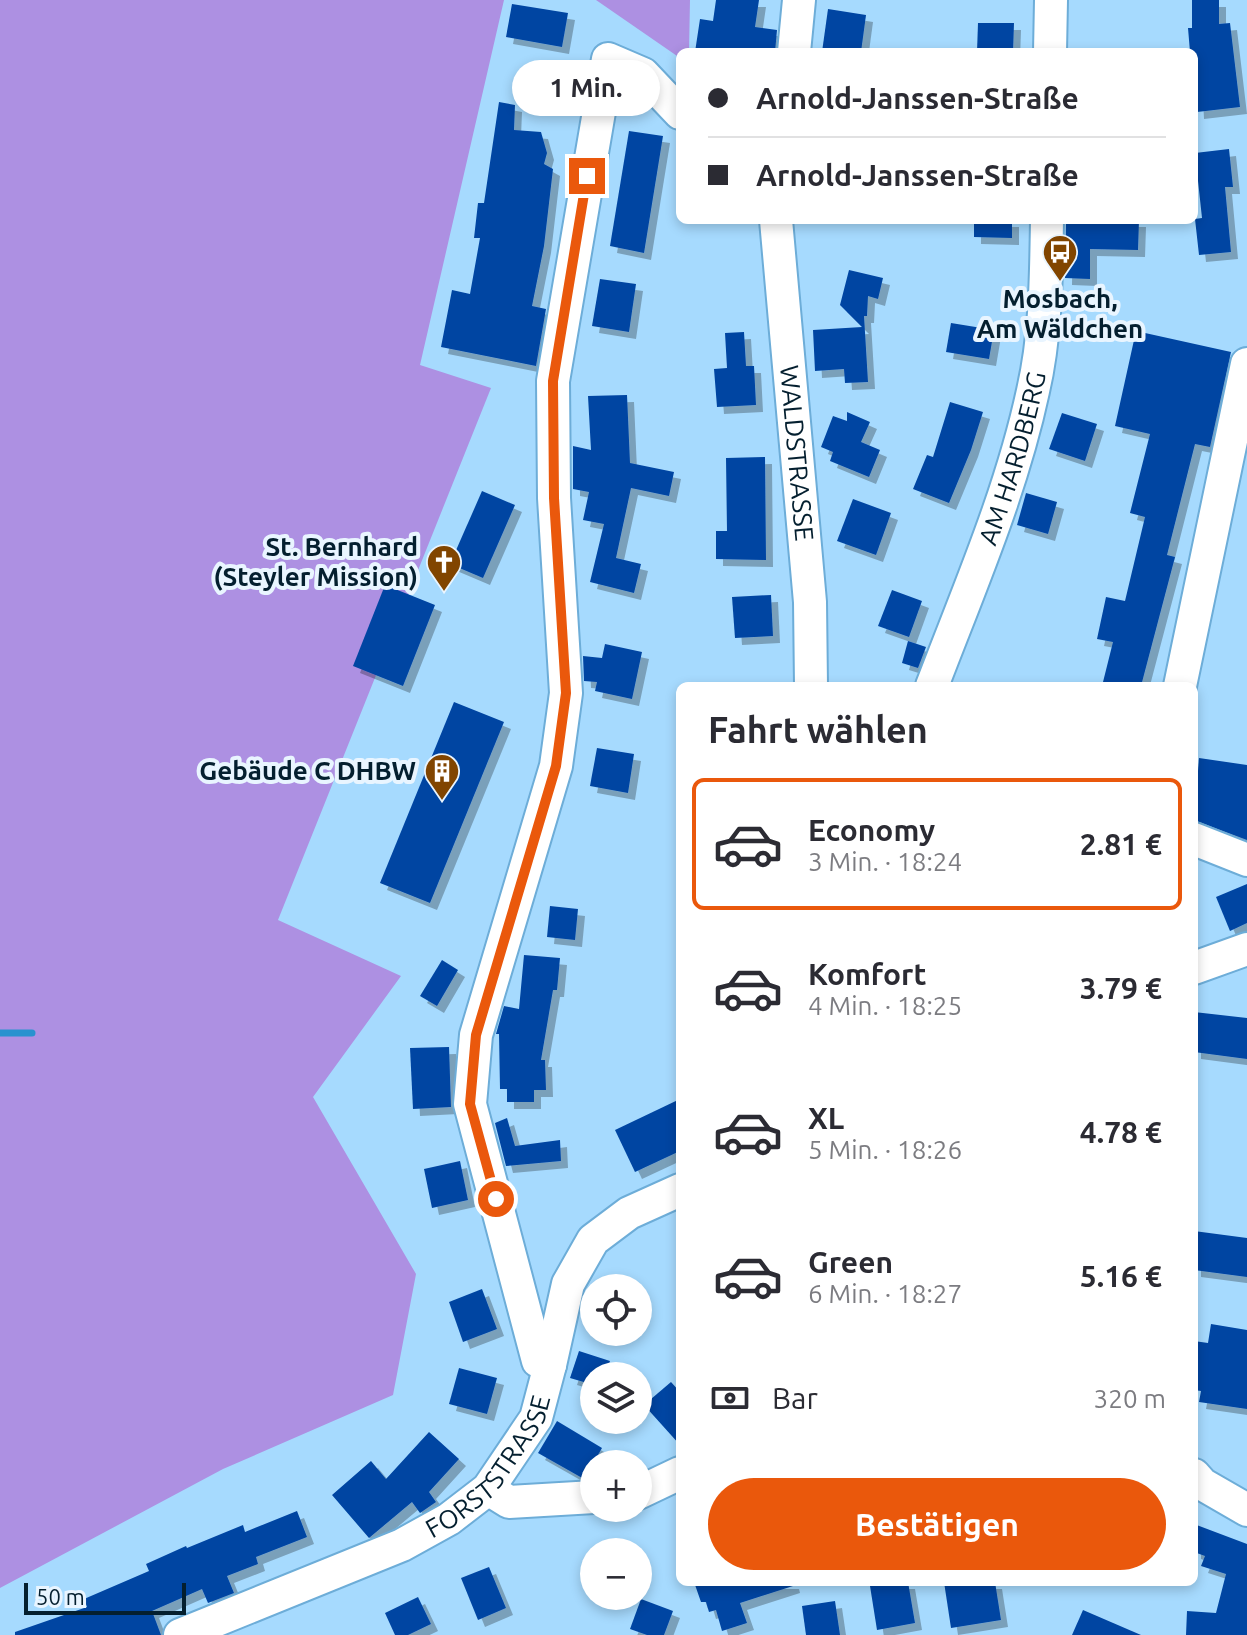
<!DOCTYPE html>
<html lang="de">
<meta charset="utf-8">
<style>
body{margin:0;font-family:Ubuntu,sans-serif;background:#f7f7f7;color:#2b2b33;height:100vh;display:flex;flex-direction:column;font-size:30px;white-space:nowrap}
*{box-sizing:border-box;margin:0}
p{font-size:26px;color:#7c7c81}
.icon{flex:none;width:44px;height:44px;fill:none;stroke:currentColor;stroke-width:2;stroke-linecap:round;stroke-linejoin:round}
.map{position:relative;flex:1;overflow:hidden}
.details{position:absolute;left:676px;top:682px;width:522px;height:904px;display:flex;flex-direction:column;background:#fff;border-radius:12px;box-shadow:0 4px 12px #0003}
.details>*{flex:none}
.guide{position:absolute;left:676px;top:48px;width:522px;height:176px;border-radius:12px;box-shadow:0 4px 12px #0003;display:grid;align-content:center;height:176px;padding:0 32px;background:#fff}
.buttons{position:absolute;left:580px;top:1274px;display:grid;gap:16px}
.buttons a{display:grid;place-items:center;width:72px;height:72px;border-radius:50%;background:#fff;box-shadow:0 4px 12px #0003;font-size:40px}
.scale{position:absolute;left:24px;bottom:20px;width:162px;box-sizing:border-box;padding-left:8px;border:4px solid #041f2f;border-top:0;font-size:22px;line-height:28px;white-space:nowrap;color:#041f2f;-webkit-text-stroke:6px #e9f5ff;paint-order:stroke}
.end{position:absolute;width:36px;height:36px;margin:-18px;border:10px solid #ea580c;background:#fff;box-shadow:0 0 0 4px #fff}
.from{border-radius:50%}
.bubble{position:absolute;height:56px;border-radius:28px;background:#fff;box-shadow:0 4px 12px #0003;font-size:26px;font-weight:600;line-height:56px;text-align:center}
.guide b{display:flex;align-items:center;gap:28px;height:76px;font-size:30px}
.guide b+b{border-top:2px solid #e1e1e2}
.guide i{width:20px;height:20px;background:#2b2b33}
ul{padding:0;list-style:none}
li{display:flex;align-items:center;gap:24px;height:132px;margin:0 16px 12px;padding:0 16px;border:4px solid transparent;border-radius:12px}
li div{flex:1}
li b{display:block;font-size:30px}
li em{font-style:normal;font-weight:600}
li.active{border-color:#ea580c}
li>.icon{width:72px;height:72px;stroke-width:1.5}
h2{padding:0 32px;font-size:36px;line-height:96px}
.pay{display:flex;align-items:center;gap:20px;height:88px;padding:0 32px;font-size:30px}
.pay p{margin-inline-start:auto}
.action{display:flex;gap:16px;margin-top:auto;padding:16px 32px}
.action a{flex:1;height:92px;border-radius:48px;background:#ea580c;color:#fff;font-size:32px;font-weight:600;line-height:92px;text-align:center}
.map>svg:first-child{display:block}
.green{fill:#ad90e2}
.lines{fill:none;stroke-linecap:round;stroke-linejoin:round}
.stream{stroke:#2992cf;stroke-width:7}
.building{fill:#0645a2;filter:url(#shadow)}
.minor-casing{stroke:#6dadd8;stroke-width:36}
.minor{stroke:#fff;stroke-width:32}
.route{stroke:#ea580c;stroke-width:10}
.labels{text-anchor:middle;stroke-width:8;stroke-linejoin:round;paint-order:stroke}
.poi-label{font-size:26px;font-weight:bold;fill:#041f2f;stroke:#e9f5ff;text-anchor:end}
.street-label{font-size:26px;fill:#041f2f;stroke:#e9f5ff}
</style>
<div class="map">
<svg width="1247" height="1635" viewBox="0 0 1247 1635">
<defs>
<filter id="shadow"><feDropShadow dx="7" dy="7" stdDeviation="0" flood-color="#0004"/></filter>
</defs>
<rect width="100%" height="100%" fill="#a6dafe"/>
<g class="green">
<polygon points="0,0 504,0 420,365 491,388 278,920 401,976 313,1097 416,1274 393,1395 223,1469 0,1588"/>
<polygon points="596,0 690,0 689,52 680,52 680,58"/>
</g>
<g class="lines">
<polyline class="stream" points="0,1033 32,1033"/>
</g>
<g class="building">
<polygon points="716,0 759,0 755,27 777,30 775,52 695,52 700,19 713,21"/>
<polygon points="1192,0 1219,0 1219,24 1230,23 1240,107 1197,112 1194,52 1190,52 1188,28 1192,28"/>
<polygon points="512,4 568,13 562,47 506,37"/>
<polygon points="828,9 866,15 861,52 822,52"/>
<polygon points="978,23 1014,23 1013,52 977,52"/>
<polygon points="499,102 515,105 514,130 541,132 547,153 544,164 553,169 544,246 532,306 546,309 536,366 441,347 452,290 470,294 480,238 474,238 478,203 484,203"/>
<polygon points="629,131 663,136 644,253 610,246"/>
<polygon points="1229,149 1233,187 1225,187 1231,252 1199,255 1195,219 1202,218 1195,153"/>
<polygon points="974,220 1012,220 1012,238 974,237"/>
<polygon points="1066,220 1139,220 1138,250 1090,249 1090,279 1065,278"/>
<polygon points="849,270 883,278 878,299 868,296 867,316 864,316 868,382 845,383 844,369 815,371 813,330 862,327 840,305"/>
<polygon points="600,279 636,284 629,332 592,326"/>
<polygon points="951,323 994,330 989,359 946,352"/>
<polygon points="1136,331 1231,352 1210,447 1195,444 1167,555 1175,557 1141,686 1102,686 1113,642 1097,639 1106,597 1125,601 1145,517 1130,513 1150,434 1115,426"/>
<polygon points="744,332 746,366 754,366 756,405 717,407 714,369 727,368 725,333"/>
<polygon points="627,395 630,463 674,472 669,496 631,488 616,558 641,564 634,593 590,582 604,524 583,520 589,492 573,489 573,446 591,450 588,396"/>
<polygon points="950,402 983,412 971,450 949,503 913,489 927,455 933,457"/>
<polygon points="847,412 870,422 861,442 880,450 869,477 830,461 833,452 821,447 833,416 847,421"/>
<polygon points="1062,413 1097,424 1085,461 1049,449"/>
<polygon points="765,457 766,560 716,559 716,531 727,531 726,458"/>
<polygon points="482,491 515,505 483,578 450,564"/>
<polygon points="1026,493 1057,502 1048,534 1017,525"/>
<polygon points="853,499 891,513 876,555 837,541"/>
<polygon points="385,585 435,605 403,686 353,666"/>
<polygon points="892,590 922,601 909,637 878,626"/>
<polygon points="771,595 773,636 735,638 732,597"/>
<polygon points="908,641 926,647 918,668 902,663"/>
<polygon points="605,644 642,652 632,699 595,691 597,682 584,681 583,656 602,658"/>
<polygon points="454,702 504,722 430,903 380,883"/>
<polygon points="597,748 634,754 628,793 590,786"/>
<polygon points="1199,758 1247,765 1247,840 1194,820"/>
<polygon points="1247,884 1247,923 1230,931 1216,897"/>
<polygon points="550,906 578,909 575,940 547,937"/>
<polygon points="524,955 560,958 557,990 553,990 541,1060 545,1060 546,1090 534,1090 534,1102 507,1102 507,1089 500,1089 499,1034 496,1034 504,1006 519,1009"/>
<polygon points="442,960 458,970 437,1006 420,996"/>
<polygon points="1194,1012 1247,1018 1247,1059 1194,1052"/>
<polygon points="449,1047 451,1107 413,1109 410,1048"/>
<polygon points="680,1099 680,1151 635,1172 615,1130"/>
<polygon points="507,1118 515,1146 560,1140 561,1161 506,1166 495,1123"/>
<polygon points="460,1161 468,1200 432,1208 424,1169"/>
<polygon points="1194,1231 1247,1238 1247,1277 1194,1270"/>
<polygon points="482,1289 497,1329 463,1342 449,1302"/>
<polygon points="1211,1324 1247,1330 1247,1409 1199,1402 1201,1391 1194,1390 1194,1341 1208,1343"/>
<polygon points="579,1351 610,1361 605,1376 594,1376 594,1385 570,1378"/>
<polygon points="459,1368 497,1378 487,1414 449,1404"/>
<polygon points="671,1382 680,1392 680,1445 644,1405"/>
<polygon points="557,1421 602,1448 584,1479 538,1453"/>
<polygon points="429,1432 459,1459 429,1492 436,1502 420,1513 412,1502 369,1538 332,1495 371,1461 386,1479"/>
<polygon points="297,1511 307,1537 256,1557 258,1564 227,1576 234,1593 208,1603 202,1589 152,1611 161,1635 15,1635 15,1632 87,1607 84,1599 149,1571 146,1564 186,1546 187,1548 243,1525 245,1532"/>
<polygon points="1194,1524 1247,1544 1247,1635 1186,1635 1187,1611 1216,1613 1226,1574 1201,1566 1205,1556 1194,1552"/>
<polygon points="489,1567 506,1608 478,1620 461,1578"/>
<polygon points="694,1582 792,1582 793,1586 740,1603 747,1623 722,1631 716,1610 709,1612 706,1602 701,1602"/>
<polygon points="893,1582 908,1582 915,1623 877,1630 870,1586"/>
<polygon points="944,1582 995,1582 1001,1620 951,1628"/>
<polygon points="418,1597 431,1624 408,1635 395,1635 385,1613"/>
<polygon points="641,1599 673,1611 664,1635 647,1635 630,1629"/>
<polygon points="835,1601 840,1635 806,1635 802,1606"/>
<polygon points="1083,1610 1141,1635 1072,1635"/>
</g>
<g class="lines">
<g class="minor-casing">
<g id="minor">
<polyline points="794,52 799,0"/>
<polyline points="1050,52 1051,0"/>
<path id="s1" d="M776 220 810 602 811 686"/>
<path id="s2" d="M932 686C969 589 1011 493 1033 391 1046 335 1046 277 1047 220"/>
<polyline points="1180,686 1247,364"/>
<polyline points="1194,839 1247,860"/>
<polyline points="1194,968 1247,949"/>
<polyline points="550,1365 538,1361 470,1104 476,1035 556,766 566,693 554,498 553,381 608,59 643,74 680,113"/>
<polyline points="1194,1475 1202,1484 1247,1510"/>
<polyline points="488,1489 509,1502 594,1497"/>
<polyline points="638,1493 680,1473"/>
<path id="s3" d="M180 1635 402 1545 449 1519 488 1489 536 1418 550 1365 568 1284 593 1240 629 1213 680 1190"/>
</g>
</g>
<use href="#minor" class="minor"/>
</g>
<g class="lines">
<polyline class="route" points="496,1199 470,1104 476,1035 556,766 566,693 554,498 553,381 587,176"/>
</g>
<defs>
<g id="bus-pin" transform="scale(1.8)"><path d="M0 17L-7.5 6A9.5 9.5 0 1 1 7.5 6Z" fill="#814500" stroke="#e9f5ff"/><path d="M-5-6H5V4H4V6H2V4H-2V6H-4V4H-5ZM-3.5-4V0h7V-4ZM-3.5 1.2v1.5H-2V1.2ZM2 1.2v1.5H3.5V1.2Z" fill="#fff"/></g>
<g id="church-pin" transform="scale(1.8)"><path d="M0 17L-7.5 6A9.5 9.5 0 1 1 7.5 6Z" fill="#814500" stroke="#e9f5ff"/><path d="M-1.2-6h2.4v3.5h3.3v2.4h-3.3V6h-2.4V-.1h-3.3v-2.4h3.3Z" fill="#fff"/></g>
<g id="building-pin" transform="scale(1.8)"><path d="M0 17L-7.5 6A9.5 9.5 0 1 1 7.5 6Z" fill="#814500" stroke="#e9f5ff"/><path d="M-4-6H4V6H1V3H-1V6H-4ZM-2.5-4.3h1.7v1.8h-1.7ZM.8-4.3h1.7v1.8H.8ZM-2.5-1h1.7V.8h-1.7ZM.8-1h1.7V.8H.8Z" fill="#fff"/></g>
</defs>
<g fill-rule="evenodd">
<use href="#bus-pin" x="1060" y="252"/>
<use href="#church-pin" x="444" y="562"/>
<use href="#building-pin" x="442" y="771"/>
</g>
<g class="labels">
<g class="poi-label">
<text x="1060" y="308" text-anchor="middle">Mosbach,<tspan x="1060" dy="30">Am Wäldchen</tspan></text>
<text x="418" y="556">St. Bernhard<tspan x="418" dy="30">(Steyler Mission)</tspan></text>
<text x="416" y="780">Gebäude C DHBW</text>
</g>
<g class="street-label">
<text dy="9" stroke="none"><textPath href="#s1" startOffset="234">WALDSTRASSE</textPath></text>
<text dy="9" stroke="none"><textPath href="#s2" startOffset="242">AM HARDBERG</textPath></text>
<text dy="9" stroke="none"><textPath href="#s3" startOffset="360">FORSTSTRASSE</textPath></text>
</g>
</g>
</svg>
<div class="buttons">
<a><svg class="icon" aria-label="locate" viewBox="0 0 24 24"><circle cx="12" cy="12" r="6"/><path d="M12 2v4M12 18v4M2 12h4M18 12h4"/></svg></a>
<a><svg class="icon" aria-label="layers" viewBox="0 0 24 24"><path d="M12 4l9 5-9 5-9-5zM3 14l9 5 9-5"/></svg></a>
<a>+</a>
<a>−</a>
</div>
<div class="scale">50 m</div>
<i class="end from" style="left:496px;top:1199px"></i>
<i class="end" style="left:587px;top:176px"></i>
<div class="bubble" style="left:512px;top:60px;width:148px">1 Min.</div>
<div class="guide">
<b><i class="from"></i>Arnold-Janssen-Straße</b>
<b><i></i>Arnold-Janssen-Straße</b>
</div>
<section class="details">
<h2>Fahrt wählen</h2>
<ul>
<li class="active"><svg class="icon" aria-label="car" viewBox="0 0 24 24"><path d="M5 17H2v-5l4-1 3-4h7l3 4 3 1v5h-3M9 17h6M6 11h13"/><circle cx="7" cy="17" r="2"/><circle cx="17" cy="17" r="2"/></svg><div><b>Economy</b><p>3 Min. · 18:24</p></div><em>2.81 €</em></li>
<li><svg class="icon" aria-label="car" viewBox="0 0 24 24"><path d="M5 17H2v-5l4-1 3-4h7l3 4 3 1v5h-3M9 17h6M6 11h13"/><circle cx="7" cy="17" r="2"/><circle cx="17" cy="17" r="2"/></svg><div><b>Komfort</b><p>4 Min. · 18:25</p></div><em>3.79 €</em></li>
<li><svg class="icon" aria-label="car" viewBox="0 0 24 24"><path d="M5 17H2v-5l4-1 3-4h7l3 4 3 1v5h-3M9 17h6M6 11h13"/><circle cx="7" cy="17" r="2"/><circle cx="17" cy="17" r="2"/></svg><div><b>XL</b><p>5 Min. · 18:26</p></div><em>4.78 €</em></li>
<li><svg class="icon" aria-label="car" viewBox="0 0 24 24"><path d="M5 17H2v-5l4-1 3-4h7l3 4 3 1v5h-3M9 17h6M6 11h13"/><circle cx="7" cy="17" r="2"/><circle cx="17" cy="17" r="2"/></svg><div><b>Green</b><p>6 Min. · 18:27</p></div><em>5.16 €</em></li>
</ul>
<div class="pay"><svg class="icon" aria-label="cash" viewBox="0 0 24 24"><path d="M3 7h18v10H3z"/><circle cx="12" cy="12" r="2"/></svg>Bar<p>320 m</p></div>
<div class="action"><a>Bestätigen</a></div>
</section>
</div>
